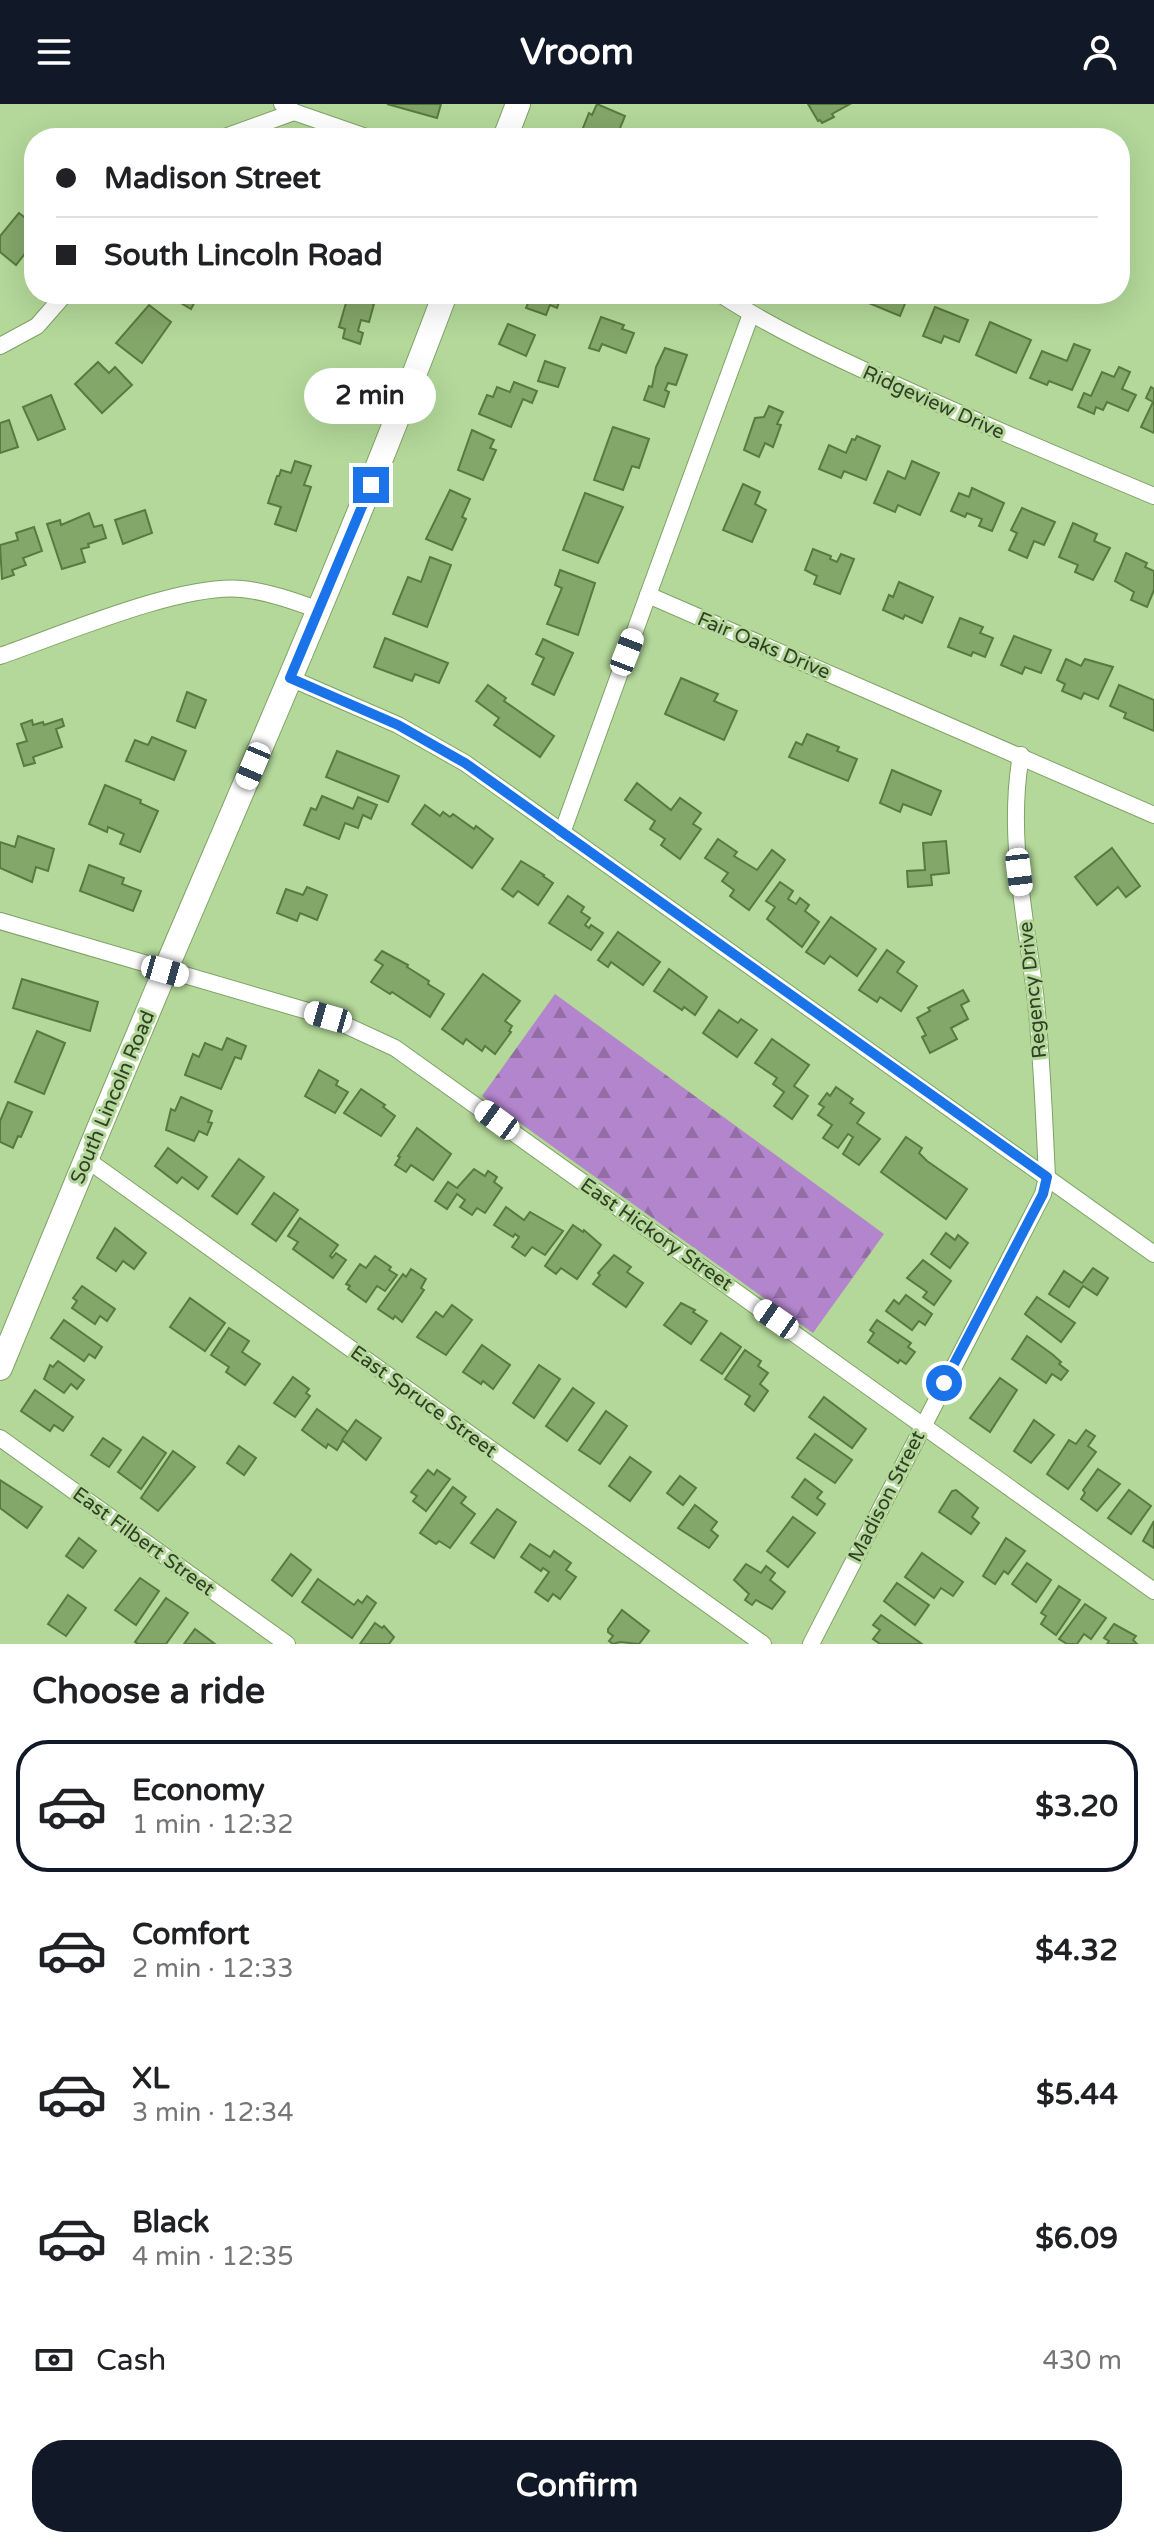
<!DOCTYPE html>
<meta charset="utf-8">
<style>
body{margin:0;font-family:"Varela Round",sans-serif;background:#f2f2f2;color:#202124;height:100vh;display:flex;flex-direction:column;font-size:30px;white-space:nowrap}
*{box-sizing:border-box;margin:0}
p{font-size:26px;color:#757577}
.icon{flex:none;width:44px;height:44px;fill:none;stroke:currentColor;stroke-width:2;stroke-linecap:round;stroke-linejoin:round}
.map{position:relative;height:1540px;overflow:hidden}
.drawer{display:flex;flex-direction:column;background:#fff;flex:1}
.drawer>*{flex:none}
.hud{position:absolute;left:24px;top:24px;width:1106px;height:176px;border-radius:32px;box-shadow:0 8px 32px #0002;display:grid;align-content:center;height:176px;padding:0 32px;background:#fff}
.end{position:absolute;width:36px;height:36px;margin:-18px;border:10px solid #1a73e8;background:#fff;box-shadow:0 0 0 4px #fff}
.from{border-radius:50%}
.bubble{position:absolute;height:56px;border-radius:28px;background:#fff;box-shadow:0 8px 32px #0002;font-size:26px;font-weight:800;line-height:56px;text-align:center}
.car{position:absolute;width:24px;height:48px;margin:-24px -12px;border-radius:10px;box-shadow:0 0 6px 2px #0007;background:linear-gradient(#fff 24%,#345 0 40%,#fff 0 76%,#345 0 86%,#fff 0)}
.hud b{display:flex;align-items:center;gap:28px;height:76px;font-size:30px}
.hud b+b{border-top:2px solid #e0e0e0}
.hud i{width:20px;height:20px;background:#202124}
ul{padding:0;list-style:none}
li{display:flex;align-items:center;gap:24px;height:132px;margin:0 16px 12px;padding:0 16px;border:4px solid transparent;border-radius:32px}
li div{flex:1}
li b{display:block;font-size:30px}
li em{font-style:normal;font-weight:800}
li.on{border-color:#111827}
li>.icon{width:72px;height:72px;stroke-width:1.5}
h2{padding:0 32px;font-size:36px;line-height:96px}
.pay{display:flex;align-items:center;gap:20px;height:88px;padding:0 32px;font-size:30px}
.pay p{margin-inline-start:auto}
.action{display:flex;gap:16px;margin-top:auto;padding:16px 32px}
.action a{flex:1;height:92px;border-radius:32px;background:#111827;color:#fff;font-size:32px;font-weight:800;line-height:92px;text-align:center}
header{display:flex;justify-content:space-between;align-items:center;height:104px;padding:0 32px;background:#111827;color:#fff;font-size:36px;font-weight:800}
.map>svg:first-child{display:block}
.forest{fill:url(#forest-firs)}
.building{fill:#83a669;stroke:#587a3f;stroke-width:2}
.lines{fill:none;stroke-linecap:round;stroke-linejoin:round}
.street-casing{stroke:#7fa265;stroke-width:18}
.secondary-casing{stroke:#7fa265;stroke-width:26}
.street{stroke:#fff;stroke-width:16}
.secondary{stroke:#fff;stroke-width:24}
.route{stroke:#1a73e8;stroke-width:10}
.labels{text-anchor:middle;stroke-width:6;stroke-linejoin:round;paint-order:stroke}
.street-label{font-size:20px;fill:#313f26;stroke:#b3d899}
</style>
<header><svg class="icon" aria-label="menu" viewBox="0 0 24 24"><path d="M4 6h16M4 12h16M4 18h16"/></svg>Vroom<svg class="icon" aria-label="person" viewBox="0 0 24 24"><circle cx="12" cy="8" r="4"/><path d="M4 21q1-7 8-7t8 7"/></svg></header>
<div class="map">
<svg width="1154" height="1540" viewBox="0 0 1154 1540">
<defs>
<pattern id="forest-firs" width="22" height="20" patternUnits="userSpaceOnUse" patternTransform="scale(2)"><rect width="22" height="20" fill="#b385cc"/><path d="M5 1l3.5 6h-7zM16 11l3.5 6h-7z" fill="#926ea5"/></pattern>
</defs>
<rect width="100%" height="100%" fill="#b3d899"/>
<polygon class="forest" points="555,890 884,1130 813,1229 482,992"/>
<g class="building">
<polygon points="387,0 441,0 437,14"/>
<polygon points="597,0 625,12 616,34 593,34 581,29 589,9 592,11"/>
<polygon points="808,0 850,0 832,10 834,13 822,19 820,16 818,17"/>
<polygon points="19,109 34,121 34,138 16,161 0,148 0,132"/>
<polygon points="166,190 199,190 191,205"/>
<polygon points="521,190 562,190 557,204 550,201 546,211 526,204 530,194"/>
<polygon points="847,190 903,190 908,192 900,212"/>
<polygon points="348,192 374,200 369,218 361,216 358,227 363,229 360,240 343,234 345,225 339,223"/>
<polygon points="149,201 171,218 142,259 116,239"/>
<polygon points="935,203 968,216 959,238 944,232 941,239 923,232"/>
<polygon points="601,213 624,221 622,225 634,229 626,249 602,240 599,247 589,244"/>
<polygon points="990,218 1031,236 1016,269 976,251"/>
<polygon points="508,220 535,231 526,252 499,240"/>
<polygon points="1074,240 1090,246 1072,286 1049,277 1047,281 1030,274 1042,247 1067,257"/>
<polygon points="665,244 687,251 676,281 668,279 665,286 669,288 664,303 644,296 649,282 652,283 656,263"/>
<polygon points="545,257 565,264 558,283 538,277"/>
<polygon points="98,258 109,269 115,263 132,281 102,309 75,280"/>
<polygon points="1119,263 1130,268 1122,285 1136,291 1128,307 1107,298 1103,306 1096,303 1094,310 1078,303 1084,289 1091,292 1102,268 1114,273"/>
<polygon points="514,278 537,287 532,299 523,295 511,323 479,310 487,291 493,293 497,283 510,288"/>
<polygon points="1151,283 1154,285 1154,329 1141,323 1153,298 1146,294"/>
<polygon points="51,291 65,325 38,336 23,303"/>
<polygon points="769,302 783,308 777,320 781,321 773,343 765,339 759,353 744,346 755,314 764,313"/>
<polygon points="9,316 18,343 0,349 0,319"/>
<polygon points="613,323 649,335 639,364 632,362 623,386 594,376"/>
<polygon points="472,326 494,336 490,344 496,346 483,376 458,366"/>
<polygon points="857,332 880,342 866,376 844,367 841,374 819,365 829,341 846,349 852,335 855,336"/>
<polygon points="295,357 311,362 304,381 311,383 296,427 275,420 281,403 268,399 277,372 279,372 281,366 291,369"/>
<polygon points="912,357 939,369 920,411 898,401 895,408 874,399 888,367 905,375"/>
<polygon points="743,380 760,388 755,400 766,406 752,438 723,426"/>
<polygon points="972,384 1004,399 992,427 979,422 982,415 967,409 965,413 951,407 959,389 969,393"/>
<polygon points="450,386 470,395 462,413 466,415 452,446 426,435"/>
<polygon points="585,389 623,403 598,459 563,446"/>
<polygon points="1022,404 1055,418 1044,441 1034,437 1027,454 1009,446 1017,429 1011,426"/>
<polygon points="145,406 152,429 123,440 115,416"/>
<polygon points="89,409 94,423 102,421 106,434 88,440 89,443 81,445 85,458 62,465 47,420 60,416 61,421"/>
<polygon points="1073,419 1097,430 1094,437 1110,444 1093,476 1075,468 1078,461 1059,453"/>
<polygon points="34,423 42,447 23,454 26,461 12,466 14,471 2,475 0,441 18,436 16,429"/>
<polygon points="813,445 831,452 830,455 837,458 841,450 854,455 840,490 814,480 817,472 805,466"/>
<polygon points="1126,449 1147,459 1145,463 1154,467 1154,486 1147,503 1131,496 1134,488 1115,477"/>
<polygon points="430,453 451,461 427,523 393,510 408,473 421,478"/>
<polygon points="560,466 595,479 578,531 547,520 562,484 555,481"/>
<polygon points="899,478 933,493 922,519 905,511 903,515 883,506 889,491 893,493"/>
<polygon points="960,514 983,523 980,529 993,534 985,553 973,548 971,552 948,543"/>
<polygon points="1014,532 1051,546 1041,569 1025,563 1022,570 1001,561"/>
<polygon points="385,534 448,559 439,579 415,570 412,577 374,563"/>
<polygon points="543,535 573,549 554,591 532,580 544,554 536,550"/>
<polygon points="1066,555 1081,562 1085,555 1113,563 1098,595 1084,589 1081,595 1062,587 1065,580 1057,576"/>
<polygon points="681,574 718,590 714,597 737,607 724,636 665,610"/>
<polygon points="488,581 506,594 504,597 554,632 540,653 494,621 499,614 476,597"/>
<polygon points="1119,581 1154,596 1154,627 1124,614 1126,609 1110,602"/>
<polygon points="187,588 206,596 195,624 177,617"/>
<polygon points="62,615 64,622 56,625 62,643 33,653 35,659 24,662 17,640 27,637 21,620 32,616 33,621 43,618 44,621"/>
<polygon points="807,630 839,643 837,647 857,655 848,677 789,653 796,638 802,641"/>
<polygon points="152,633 186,647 174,676 126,657 135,636 148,641"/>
<polygon points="337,647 399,672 388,698 326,673"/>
<polygon points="892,666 941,687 931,711 903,700 900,708 880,699"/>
<polygon points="637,679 671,706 680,694 701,709 693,720 701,725 680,755 661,741 665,735 650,725 655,717 625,696"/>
<polygon points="105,681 141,696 140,699 158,707 140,748 120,740 124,730 108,723 107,728 89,720"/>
<polygon points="322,692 353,705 358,693 377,701 371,715 363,711 358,724 345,719 339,735 304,721 311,704 316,706"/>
<polygon points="425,701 440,712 443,708 450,713 453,710 474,725 476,722 493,735 472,764 412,720"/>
<polygon points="18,732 54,745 48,767 36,763 32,778 0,764 0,738 15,743"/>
<polygon points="718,735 737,748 734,752 757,766 772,746 785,756 749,806 730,792 734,786 722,777 728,769 705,754"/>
<polygon points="946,737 949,769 931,771 932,781 908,783 907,767 925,766 923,739"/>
<polygon points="1112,744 1140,782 1126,793 1118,783 1097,801 1075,773"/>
<polygon points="521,757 544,771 543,772 553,779 538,801 518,787 513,793 502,785"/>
<polygon points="89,761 124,774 122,780 141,787 133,807 80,787"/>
<polygon points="780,778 793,787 788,795 796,800 800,794 809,801 805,807 819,818 802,843 767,815 775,803 766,797"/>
<polygon points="307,783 327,791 317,816 300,809 297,817 277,809 286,785 303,791"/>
<polygon points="568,792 584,803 581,808 590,814 585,821 589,824 591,821 603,829 591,846 549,819"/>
<polygon points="831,813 876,845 857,872 830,852 824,860 806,848"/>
<polygon points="618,828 660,858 643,881 611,858 608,863 598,856"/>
<polygon points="887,846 904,858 897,868 917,882 901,907 880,893 877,898 859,886"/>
<polygon points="382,847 408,861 407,863 429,877 428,880 444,890 430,913 392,888 390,890 371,878 383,861 375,856"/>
<polygon points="669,865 707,893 695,911 684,903 682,906 654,887"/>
<polygon points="483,870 520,897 505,917 512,922 509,927 511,928 495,950 485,942 482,947 466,935 463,940 442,925"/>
<polygon points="22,875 98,898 90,927 13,904"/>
<polygon points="963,886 969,897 961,901 968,915 951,924 957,935 930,949 922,933 926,931 917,914 930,907 928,904"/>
<polygon points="719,906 738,919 741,915 757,926 737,953 703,929"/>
<polygon points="37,927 65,939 44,990 15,978"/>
<polygon points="227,934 246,942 241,955 235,953 221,985 185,971 193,950 199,953 205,939 222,946"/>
<polygon points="772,935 809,961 794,982 808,992 792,1015 774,1002 784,988 773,980 777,974 755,959"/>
<polygon points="319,966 338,977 336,981 348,988 335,1009 305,992"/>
<polygon points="836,983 853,995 850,999 864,1009 857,1019 880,1035 859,1061 843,1050 853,1033 848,1030 838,1044 823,1034 832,1021 818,1011 824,1003 819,1000 827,989 830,992"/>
<polygon points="361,985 385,1001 383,1003 395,1012 381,1032 344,1009"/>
<polygon points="181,993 212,1007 208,1018 212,1019 207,1031 199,1027 194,1037 166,1026 171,1005 175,1007"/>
<polygon points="8,998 32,1008 21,1033 18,1032 13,1044 0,1038 0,1017"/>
<polygon points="417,1024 451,1050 433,1076 411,1061 406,1068 395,1061 400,1053 398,1052"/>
<polygon points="906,1033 922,1044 919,1049 927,1057 967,1085 946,1115 881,1068"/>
<polygon points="168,1044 207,1073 198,1085 182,1073 177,1079 155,1062"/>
<polygon points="239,1055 264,1073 237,1110 212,1092"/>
<polygon points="474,1065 485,1072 488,1067 497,1073 494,1078 502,1084 485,1109 477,1104 472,1111 460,1103 465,1096 457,1090 447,1105 435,1097 448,1078 457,1084"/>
<polygon points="274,1089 298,1106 276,1137 252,1120"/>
<polygon points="506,1103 524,1116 530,1108 563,1127 545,1151 532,1143 525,1152 512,1143 519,1133 515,1130 513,1133 494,1121"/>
<polygon points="300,1114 338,1141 330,1152 332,1154 336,1149 346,1156 333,1174 293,1145 298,1138 288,1132"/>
<polygon points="573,1121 583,1128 584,1126 601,1141 577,1175 561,1164 556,1170 545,1162"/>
<polygon points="115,1124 146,1149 134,1165 123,1157 116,1167 97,1154"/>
<polygon points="946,1129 955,1136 958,1131 968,1139 950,1164 931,1150"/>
<polygon points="614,1151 631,1163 627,1168 643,1179 626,1203 593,1180 600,1171 598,1169"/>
<polygon points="375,1152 391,1163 389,1166 397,1171 385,1187 377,1182 366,1198 348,1185 350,1182 346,1180 360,1160 366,1164"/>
<polygon points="923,1156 951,1177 934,1201 923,1193 927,1188 907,1174"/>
<polygon points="1093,1164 1108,1174 1097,1191 1083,1182 1069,1203 1049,1190 1064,1167 1082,1179"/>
<polygon points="411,1165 426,1175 421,1184 424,1186 402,1218 395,1212 393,1215 378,1205 403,1170 406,1173"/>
<polygon points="82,1182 115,1205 107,1217 100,1212 95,1220 72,1204 77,1197 73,1194"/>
<polygon points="906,1191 932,1210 925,1221 919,1217 912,1226 886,1207 894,1196 899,1200"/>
<polygon points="1037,1193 1075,1219 1061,1238 1025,1210"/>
<polygon points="190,1194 225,1219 205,1247 170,1223"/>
<polygon points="681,1199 695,1206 693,1208 707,1217 691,1240 664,1221"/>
<polygon points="452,1201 472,1216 446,1251 417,1233 436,1208 443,1213"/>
<polygon points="64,1216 102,1243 95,1254 89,1250 84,1257 51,1234"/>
<polygon points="877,1216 911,1239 908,1243 915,1248 906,1260 900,1256 898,1259 868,1238 874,1229 870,1226"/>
<polygon points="229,1224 249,1237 242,1248 260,1260 245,1281 226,1268 229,1263 211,1251"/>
<polygon points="721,1229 741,1243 722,1270 701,1256"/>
<polygon points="1027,1232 1052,1250 1061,1258 1059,1260 1068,1267 1061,1276 1052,1270 1046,1279 1012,1255"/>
<polygon points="482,1241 510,1261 493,1285 483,1277 481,1280 463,1268"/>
<polygon points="745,1246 761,1257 758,1262 768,1269 760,1280 768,1287 754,1307 745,1300 750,1292 725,1275"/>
<polygon points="58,1257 84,1276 77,1285 71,1280 64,1289 44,1275 50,1261 53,1263"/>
<polygon points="539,1261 560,1275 534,1314 513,1299"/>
<polygon points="293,1273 309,1285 306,1289 310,1292 295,1313 274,1299"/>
<polygon points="1000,1274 1017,1286 990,1328 970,1314"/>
<polygon points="573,1284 594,1299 567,1337 546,1322"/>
<polygon points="35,1286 73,1313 63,1327 54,1321 50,1327 21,1307"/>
<polygon points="824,1293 866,1325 852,1344 809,1313"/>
<polygon points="317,1305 348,1328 337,1346 328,1340 326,1344 302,1326"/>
<polygon points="606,1307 627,1322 600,1360 579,1346"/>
<polygon points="356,1316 381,1334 366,1356 342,1336"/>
<polygon points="1034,1316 1054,1331 1031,1359 1014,1347"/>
<polygon points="1086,1326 1095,1332 1088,1342 1096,1348 1068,1385 1047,1370 1069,1336 1076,1340"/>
<polygon points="815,1330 852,1356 835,1379 797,1354"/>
<polygon points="143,1333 166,1349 141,1385 118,1368"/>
<polygon points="103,1334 121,1346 109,1363 91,1351"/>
<polygon points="239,1342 256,1354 244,1371 227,1359"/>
<polygon points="173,1347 195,1363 158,1407 141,1394"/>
<polygon points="630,1353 651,1368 630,1397 609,1382"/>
<polygon points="1098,1365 1120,1380 1097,1407 1081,1395 1085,1389 1083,1386"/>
<polygon points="428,1366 434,1371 437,1366 450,1375 426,1407 413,1397 417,1392 411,1388"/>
<polygon points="680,1372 696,1384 683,1401 667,1389"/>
<polygon points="805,1375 822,1388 817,1394 825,1400 817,1411 792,1393"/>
<polygon points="0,1376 42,1403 27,1424 0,1404"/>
<polygon points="453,1383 466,1393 461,1399 475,1410 450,1444 439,1437 436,1440 420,1429"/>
<polygon points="956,1386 978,1404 972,1413 979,1419 971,1430 939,1408 952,1387"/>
<polygon points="1129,1386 1151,1402 1131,1430 1108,1414"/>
<polygon points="695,1401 717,1418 711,1426 718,1432 709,1444 678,1424"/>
<polygon points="497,1405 516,1418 494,1454 471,1439"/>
<polygon points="793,1413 815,1429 788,1463 767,1447"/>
<polygon points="1154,1417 1154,1444 1143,1437"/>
<polygon points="79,1434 96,1447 83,1464 66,1452"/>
<polygon points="1006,1434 1025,1447 1008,1470 1004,1467 995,1480 983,1472"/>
<polygon points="530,1440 550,1453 554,1447 571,1459 566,1466 576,1473 560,1495 553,1490 548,1497 535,1488 549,1468 543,1464 541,1467 521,1453"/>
<polygon points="922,1449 963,1478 953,1492 941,1484 934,1494 905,1473"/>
<polygon points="291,1450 311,1466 292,1492 272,1476"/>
<polygon points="1027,1459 1051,1476 1036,1498 1012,1480"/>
<polygon points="746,1460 761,1469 766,1462 775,1469 770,1476 785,1488 772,1505 756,1496 752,1501 745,1496 749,1490 734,1476"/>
<polygon points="140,1474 159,1487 136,1521 115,1506"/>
<polygon points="318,1475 354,1501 358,1496 362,1499 367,1492 376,1499 352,1534 302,1498"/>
<polygon points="897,1479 929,1501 915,1521 884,1497"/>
<polygon points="1059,1482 1080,1496 1056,1531 1041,1520 1046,1512 1041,1509"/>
<polygon points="68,1491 86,1504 66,1532 48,1520"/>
<polygon points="166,1494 188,1509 166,1540 138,1540 135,1538"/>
<polygon points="1085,1500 1106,1514 1091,1535 1084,1530 1077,1540 1067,1540 1059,1535"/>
<polygon points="622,1506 649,1527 639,1540 620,1538 613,1540 609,1537 613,1532 608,1528 608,1525"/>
<polygon points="881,1511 922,1540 880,1540 873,1535 880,1526 873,1521"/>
<polygon points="375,1519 382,1524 384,1522 394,1533 389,1540 360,1540"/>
<polygon points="1114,1520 1136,1532 1133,1536 1137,1540 1107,1540 1109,1537 1104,1534"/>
<polygon points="195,1525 215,1540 184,1540"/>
</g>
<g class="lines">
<g class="street-casing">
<g id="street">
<polyline points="282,0 294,8 369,34"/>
<polyline points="222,34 294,8"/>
<path d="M720 190C775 226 835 253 894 280 980 319 1067 356 1154 392"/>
<polyline points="751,210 648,491 1154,711"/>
<polyline points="0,242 37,222 65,190"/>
<path d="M0 552C61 531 181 479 242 485 269 488 294 497 319 506"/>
<polyline points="290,574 398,621 465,659 1154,1150"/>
<polyline points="562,729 648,491"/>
<polyline points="0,817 328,913 395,944 1154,1487"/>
<polyline points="86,1055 763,1540"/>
<polyline points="0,1334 287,1540"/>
<path d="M811 1540 1043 1090 1047 1073C1044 1012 1042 950 1035 889 1025 810 1007 731 1021 651"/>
</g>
</g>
<g class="secondary-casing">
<g id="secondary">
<polyline points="505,34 518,0"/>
<path d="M0 1264C55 1131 109 999 165 867 261 642 359 419 445 190"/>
</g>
</g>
<use href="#street" class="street"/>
<use href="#secondary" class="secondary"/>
</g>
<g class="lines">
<polyline class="route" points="371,381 290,574 398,621 465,659 1047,1073 1043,1090 944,1279"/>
</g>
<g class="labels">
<g class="street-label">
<text transform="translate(934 298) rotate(24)" y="7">Ridgeview Drive</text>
<text transform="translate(764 541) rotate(23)" y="7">Fair Oaks Drive</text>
<text transform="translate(1032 886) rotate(-96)" y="7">Regency Drive</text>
<text transform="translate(112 993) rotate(-67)" y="7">South Lincoln Road</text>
<text transform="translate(657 1130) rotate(35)" y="7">East Hickory Street</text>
<text transform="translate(424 1297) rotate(36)" y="7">East Spruce Street</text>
<text transform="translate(886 1392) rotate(-63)" y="7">Madison Street</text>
<text transform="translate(144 1437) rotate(36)" y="7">East Filbert Street</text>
</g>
</g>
</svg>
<i class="end from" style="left:944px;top:1279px"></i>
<i class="end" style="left:371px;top:381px"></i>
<div class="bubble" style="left:304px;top:264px;width:132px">2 min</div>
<i class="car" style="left:627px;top:548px;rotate:21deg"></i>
<i class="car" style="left:253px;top:662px;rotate:203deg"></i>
<i class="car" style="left:1019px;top:768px;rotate:173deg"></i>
<i class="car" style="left:165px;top:867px;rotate:106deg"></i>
<i class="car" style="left:328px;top:913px;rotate:286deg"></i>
<i class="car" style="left:497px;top:1016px;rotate:306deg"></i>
<i class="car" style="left:776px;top:1215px;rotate:305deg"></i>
<div class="hud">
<b><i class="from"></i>Madison Street</b>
<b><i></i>South Lincoln Road</b>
</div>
</div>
<section class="drawer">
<h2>Choose a ride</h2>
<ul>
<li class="on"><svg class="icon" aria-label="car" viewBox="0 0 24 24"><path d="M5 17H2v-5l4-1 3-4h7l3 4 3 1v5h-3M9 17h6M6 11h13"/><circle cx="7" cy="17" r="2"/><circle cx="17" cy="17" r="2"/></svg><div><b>Economy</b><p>1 min · 12:32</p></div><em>$3.20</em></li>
<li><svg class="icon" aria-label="car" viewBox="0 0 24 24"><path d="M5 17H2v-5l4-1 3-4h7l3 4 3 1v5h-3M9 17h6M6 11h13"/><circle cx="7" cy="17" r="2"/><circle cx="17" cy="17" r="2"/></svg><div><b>Comfort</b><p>2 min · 12:33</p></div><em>$4.32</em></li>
<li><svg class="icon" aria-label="car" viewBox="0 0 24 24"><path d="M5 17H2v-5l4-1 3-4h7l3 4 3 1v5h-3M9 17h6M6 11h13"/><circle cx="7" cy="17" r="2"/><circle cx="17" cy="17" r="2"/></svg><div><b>XL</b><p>3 min · 12:34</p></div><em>$5.44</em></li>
<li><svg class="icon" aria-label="car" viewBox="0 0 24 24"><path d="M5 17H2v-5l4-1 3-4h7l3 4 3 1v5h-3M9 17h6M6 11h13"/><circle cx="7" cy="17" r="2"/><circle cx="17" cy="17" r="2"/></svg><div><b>Black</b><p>4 min · 12:35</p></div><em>$6.09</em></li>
</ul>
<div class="pay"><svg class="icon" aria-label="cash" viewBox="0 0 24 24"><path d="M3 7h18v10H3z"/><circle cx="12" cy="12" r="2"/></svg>Cash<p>430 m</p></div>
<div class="action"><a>Confirm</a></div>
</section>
